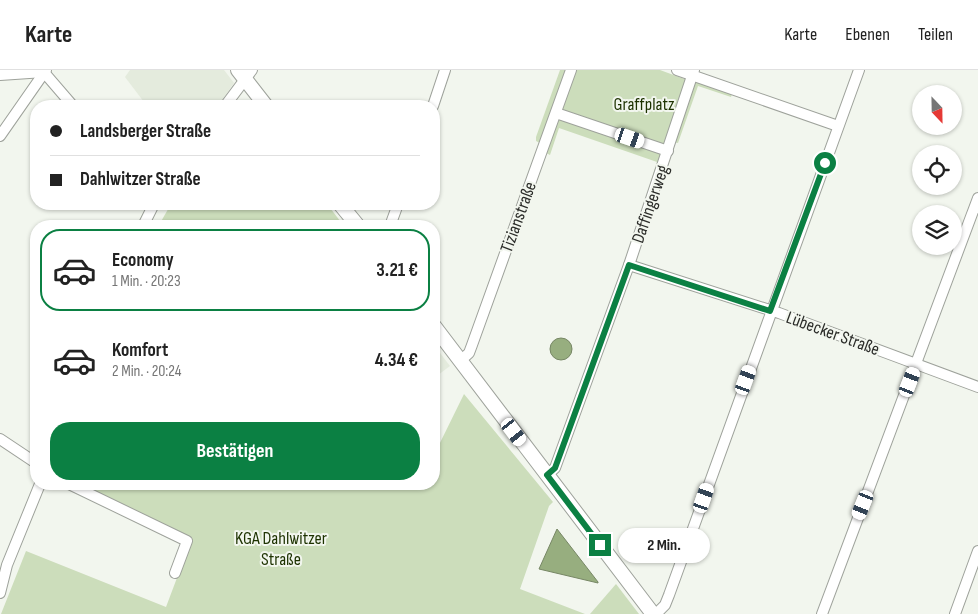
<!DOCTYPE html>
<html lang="de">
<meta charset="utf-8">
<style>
body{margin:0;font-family:"Sofia Sans Condensed",sans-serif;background:#f6f6f6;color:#222;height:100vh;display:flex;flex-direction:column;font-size:19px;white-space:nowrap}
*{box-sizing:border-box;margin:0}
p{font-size:16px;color:#767676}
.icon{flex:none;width:28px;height:28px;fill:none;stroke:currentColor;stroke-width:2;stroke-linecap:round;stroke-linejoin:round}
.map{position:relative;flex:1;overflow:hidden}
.panel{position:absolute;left:30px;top:150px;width:410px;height:270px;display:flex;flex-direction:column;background:#fff;border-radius:20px;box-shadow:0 1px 4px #0004}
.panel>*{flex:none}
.hud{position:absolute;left:30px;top:30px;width:410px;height:110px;border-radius:20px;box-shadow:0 1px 4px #0004;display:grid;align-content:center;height:110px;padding:0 20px;background:#fff}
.needle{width:32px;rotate:158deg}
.controls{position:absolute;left:912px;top:15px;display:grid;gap:10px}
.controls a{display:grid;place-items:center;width:50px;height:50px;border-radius:50%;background:#fff;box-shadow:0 1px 4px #0004;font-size:25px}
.end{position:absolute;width:22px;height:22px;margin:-11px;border:6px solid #0b8043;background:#fff;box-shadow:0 0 0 2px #fff}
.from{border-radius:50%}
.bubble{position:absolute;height:35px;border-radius:18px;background:#fff;box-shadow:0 1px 4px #0004;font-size:16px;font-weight:700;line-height:35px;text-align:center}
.car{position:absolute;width:15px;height:30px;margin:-15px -8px;border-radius:6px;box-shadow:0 0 4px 1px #0007;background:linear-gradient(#fff 24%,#345 0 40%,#fff 0 76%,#345 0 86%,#fff 0)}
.hud b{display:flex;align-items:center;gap:18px;height:48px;font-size:19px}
.hud b+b{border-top:1px solid #e0e0e0}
.hud i{width:12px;height:12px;background:#222}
ul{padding:9px 0 0;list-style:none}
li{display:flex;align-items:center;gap:15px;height:82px;margin:0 10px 8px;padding:0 10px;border:2px solid transparent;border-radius:20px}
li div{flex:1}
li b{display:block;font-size:19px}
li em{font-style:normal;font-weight:700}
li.current{border-color:#0b8043}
li>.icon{width:45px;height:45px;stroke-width:1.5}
.cta{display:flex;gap:10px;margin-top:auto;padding:10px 20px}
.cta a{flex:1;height:58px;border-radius:20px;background:#0b8043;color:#fff;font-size:20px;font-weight:700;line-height:58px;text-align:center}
header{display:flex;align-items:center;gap:30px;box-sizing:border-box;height:70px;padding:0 25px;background:#fff;border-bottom:1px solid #e0e0e0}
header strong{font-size:24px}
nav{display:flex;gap:28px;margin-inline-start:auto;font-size:18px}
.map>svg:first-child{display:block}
.built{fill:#e4ebdd}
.green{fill:#cdb}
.water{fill:#97ae7f;stroke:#778765}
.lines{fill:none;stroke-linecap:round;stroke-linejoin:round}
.street-casing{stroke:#9ea29b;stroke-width:12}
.secondary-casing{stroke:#9ea29b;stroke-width:16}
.street{stroke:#fff;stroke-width:10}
.secondary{stroke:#fff;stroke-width:14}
.route{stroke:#0b8043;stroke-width:6}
.labels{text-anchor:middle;stroke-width:4;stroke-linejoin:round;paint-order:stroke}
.park-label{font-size:18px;fill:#1d3200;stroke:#f2f6ee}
.street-label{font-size:18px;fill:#2b2c29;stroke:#f2f6ee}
</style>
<header>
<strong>Karte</strong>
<nav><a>Karte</a><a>Ebenen</a><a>Teilen</a></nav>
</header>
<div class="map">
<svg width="978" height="544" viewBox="0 0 978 544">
<rect width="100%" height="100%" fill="#f2f6ee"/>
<g class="built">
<polygon points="130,0 224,0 234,13 218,36 147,36 125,7"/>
<polygon points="434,275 450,296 434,308"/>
</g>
<g class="green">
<polygon points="560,0 568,0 542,74 536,71 536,67"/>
<polygon points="574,0 660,0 687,10 665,76 563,42 561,38"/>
<polygon points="700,12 732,24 731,27 698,16 678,73 673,72 693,13"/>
<polygon points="560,47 661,82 653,114 650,114 657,92 559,58 550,85 544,82 556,50"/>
<polygon points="171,134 327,134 344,156 159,155"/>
<polygon points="464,324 553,432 549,436 520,519 585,544 1,544 26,481 166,537 192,468 147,449 76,414 434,414 434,380 436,381"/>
<polygon points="616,514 639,544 590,544"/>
</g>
<g class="water">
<circle cx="561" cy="279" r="11"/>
<polygon points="557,459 598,512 598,513 539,499"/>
</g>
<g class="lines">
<g class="street-casing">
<g id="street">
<polyline points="42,0 73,36"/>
<polyline points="677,0 838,56"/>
<polyline points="0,5 44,2"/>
<polyline points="225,36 252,0"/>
<polyline points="433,36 445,0"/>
<polyline points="556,43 668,81"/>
<polyline points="0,66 46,0"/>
<polyline points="143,156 154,134"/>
<polyline points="390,156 398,134"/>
<polyline points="629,195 779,243 978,317"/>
<polyline points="460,291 469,283 472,275 571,0"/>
<polyline points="0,369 36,393"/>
<polyline points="547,405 555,398 629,195 694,0"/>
<polyline points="69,414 187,471 175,503"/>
<polyline points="0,523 7,495 40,414"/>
<polyline points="656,544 665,535 669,525 859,0"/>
<polyline points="822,544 978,128"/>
<polyline points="955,544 978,481"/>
</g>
</g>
<g class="secondary-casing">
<g id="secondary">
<polyline points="238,0 266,36"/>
<polyline points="340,134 358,156"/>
<polyline points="434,256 653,544"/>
</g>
</g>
<use href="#street" class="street"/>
<use href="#secondary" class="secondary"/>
</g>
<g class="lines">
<polyline class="route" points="600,475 547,405 555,398 629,195 770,241 825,93"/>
</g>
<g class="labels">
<g class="park-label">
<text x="644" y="40">Graffplatz</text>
<text x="281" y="474">KGA Dahlwitzer<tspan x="281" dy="21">Straße</tspan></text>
</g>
<g class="street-label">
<text transform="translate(650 134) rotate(-71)" y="6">Daffingerweg</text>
<text transform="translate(518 147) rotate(-70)" y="6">Tizianstraße</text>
<text transform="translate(833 263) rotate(20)" y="6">Lübecker Straße</text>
</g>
</g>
</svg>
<div class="controls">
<a><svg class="needle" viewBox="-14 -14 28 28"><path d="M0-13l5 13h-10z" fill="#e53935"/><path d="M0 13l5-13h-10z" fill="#767676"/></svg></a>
<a><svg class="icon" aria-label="locate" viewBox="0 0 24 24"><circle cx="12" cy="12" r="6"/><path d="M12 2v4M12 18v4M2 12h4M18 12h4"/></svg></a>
<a><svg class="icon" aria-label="layers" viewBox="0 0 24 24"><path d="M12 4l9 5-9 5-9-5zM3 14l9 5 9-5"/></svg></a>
</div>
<i class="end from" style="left:825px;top:93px"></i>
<i class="end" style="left:600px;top:475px"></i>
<div class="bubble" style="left:618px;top:458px;width:92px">2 Min.</div>
<i class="car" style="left:630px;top:68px;rotate:109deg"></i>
<i class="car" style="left:746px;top:310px;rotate:20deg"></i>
<i class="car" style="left:910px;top:312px;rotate:21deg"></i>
<i class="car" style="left:514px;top:362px;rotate:143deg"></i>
<i class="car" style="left:704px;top:428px;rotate:19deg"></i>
<i class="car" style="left:863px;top:435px;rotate:202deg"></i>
<div class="hud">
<b><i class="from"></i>Landsberger Straße</b>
<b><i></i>Dahlwitzer Straße</b>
</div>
<section class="panel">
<ul>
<li class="current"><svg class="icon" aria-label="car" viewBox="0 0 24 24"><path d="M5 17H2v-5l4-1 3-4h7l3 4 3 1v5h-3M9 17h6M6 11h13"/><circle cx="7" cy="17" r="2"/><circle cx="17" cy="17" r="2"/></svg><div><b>Economy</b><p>1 Min. · 20:23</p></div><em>3.21 €</em></li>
<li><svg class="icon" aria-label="car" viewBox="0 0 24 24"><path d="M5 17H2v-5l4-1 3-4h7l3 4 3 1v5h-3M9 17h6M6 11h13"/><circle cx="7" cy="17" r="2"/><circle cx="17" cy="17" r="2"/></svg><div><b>Komfort</b><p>2 Min. · 20:24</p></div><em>4.34 €</em></li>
</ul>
<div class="cta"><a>Bestätigen</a></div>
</section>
</div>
